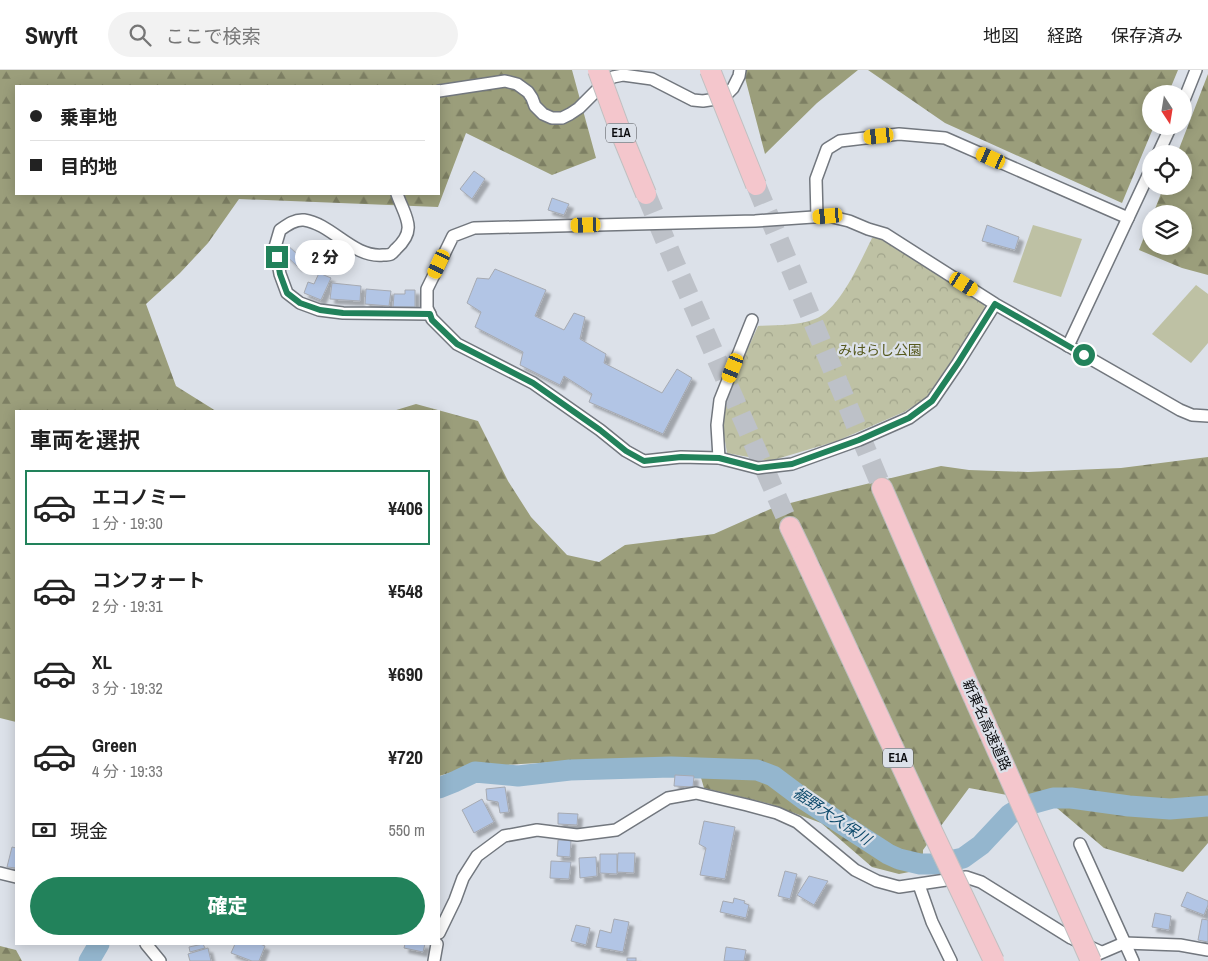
<!DOCTYPE html>
<html lang="ja">
<meta charset="utf-8">
<style>
body{margin:0;font-family:"Archivo Narrow","Noto Sans JP",sans-serif;background:#f2f2f2;color:#222;height:100vh;display:flex;flex-direction:column;font-size:19px;white-space:nowrap}
*{box-sizing:border-box;margin:0}
p{font-size:16px;color:#767676}
.icon{flex:none;width:28px;height:28px;fill:none;stroke:currentColor;stroke-width:2;stroke-linecap:round;stroke-linejoin:round}
.map{position:relative;flex:1;overflow:hidden}
.side{position:absolute;left:15px;top:340px;width:425px;height:535px;display:flex;flex-direction:column;background:#fff;border-radius:0px;box-shadow:0 2px 12px #0003}
.side>*{flex:none}
.hud{position:absolute;left:15px;top:15px;width:425px;height:110px;border-radius:0px;box-shadow:0 2px 12px #0003;display:grid;align-content:center;height:110px;padding:0 15px;background:#fff}
.needle{width:32px;rotate:168deg}
.controls{position:absolute;left:1142px;top:15px;display:grid;gap:10px}
.controls a{display:grid;place-items:center;width:50px;height:50px;border-radius:50%;background:#fff;box-shadow:0 2px 12px #0003;font-size:25px}
.end{position:absolute;width:22px;height:22px;margin:-11px;border:6px solid #22825b;background:#fff;box-shadow:0 0 0 2px #fff}
.from{border-radius:50%}
.bubble{position:absolute;height:35px;border-radius:18px;background:#fff;box-shadow:0 2px 12px #0003;font-size:16px;font-weight:800;line-height:35px;text-align:center}
.car{position:absolute;width:15px;height:30px;margin:-15px -8px;border-radius:6px;box-shadow:0 0 4px 1px #0007;background:linear-gradient(#f5c518 24%,#345 0 40%,#f5c518 0 76%,#345 0 86%,#f5c518 0)}
.hud b{display:flex;align-items:center;gap:18px;height:48px;font-size:19px}
.hud b+b{border-top:1px solid #e0e0e0}
.hud i{width:12px;height:12px;background:#222}
ul{padding:0;list-style:none}
li{display:flex;align-items:center;gap:15px;height:75px;margin:0 10px 8px;padding:0 5px;border:2px solid transparent;border-radius:0px}
li div{flex:1}
li b{display:block;font-size:19px}
li em{font-style:normal;font-weight:800}
li.on{border-color:#22825b}
li>.icon{width:45px;height:45px;stroke-width:1.5}
h2{padding:0 15px;font-size:22px;line-height:60px}
.pay{display:flex;align-items:center;gap:12px;height:55px;padding:0 15px;font-size:19px}
.pay p{margin-inline-start:auto}
.cta{display:flex;gap:10px;margin-top:auto;padding:10px 15px}
.cta a{flex:1;height:58px;border-radius:30px;background:#22825b;color:#fff;font-size:20px;font-weight:800;line-height:58px;text-align:center}
header{display:flex;align-items:center;gap:30px;box-sizing:border-box;height:70px;padding:0 25px;background:#fff;border-bottom:1px solid #e0e0e0}
header strong{font-size:24px}
nav{display:flex;gap:28px;margin-inline-start:auto;font-size:18px}
.search{width:350px;height:45px;background:#f2f2f2;display:flex;align-items:center;gap:12px;box-sizing:border-box;padding:0 18px;border-radius:28px;color:#767676;font-size:19px}
.map>svg:first-child{display:block}
.grass{fill:#bec1a4}
.forest{fill:url(#forest-firs);fill-rule:evenodd}
.park{fill:url(#park-crowns)}
.lines{fill:none;stroke-linecap:round;stroke-linejoin:round}
.river{stroke:#94b6ce;stroke-width:21}
.building{fill:#b2c5e5;stroke:#a6aab2;filter:url(#shadow)}
.motorway-tunnel{stroke:#bdc1c8;stroke-width:20;stroke-dasharray:20 10;stroke-linecap:butt}
.minor-casing{stroke:#72777e;stroke-width:14}
.motorway-casing{stroke:#c0c0c1;stroke-width:22}
.minor{stroke:#fff;stroke-width:11}
.motorway{stroke:#f4c6cc;stroke-width:20}
.motorway-bridge-casing{stroke:#c0c0c1;stroke-width:22;stroke-linecap:butt}
.motorway-bridge{stroke:#f4c6cc;stroke-width:20}
.route{stroke:#22825b;stroke-width:6}
.labels{text-anchor:middle;stroke-width:4.5;stroke-linejoin:round;paint-order:stroke}
.shield{fill:#dce1e9;stroke:#4a4c50;stroke-width:1}
.shield-label{font-size:12px;font-weight:bold;fill:#0b0c0f}
.park-label{font-size:14px;fill:#56591e;stroke:#dce1e9}
.street-label{font-size:14px;fill:#0b0c0f;stroke:#dce1e9}
.water-label{font-size:15px;font-style:italic;fill:#0d4a6b;stroke:#dce1e9}
</style>
<header>
<strong>Swyft</strong>
<div class="search"><svg class="icon" aria-label="search" viewBox="0 0 24 24"><circle cx="10" cy="10" r="6"/><path d="M15 15l6 6"/></svg>ここで検索</div>
<nav><a>地図</a><a>経路</a><a>保存済み</a></nav>
</header>
<div class="map">
<svg width="1208" height="891" viewBox="0 0 1208 891">
<defs>
<pattern id="forest-firs" width="22" height="20" patternUnits="userSpaceOnUse" patternTransform="scale(1.25)"><rect width="22" height="20" fill="#9b9e7b"/><path d="M5 1l3.5 6h-7zM16 11l3.5 6h-7z" fill="#7d7f63"/></pattern>
<pattern id="park-crowns" width="20" height="18" patternUnits="userSpaceOnUse" patternTransform="scale(1.25)"><rect width="20" height="18" fill="#bec1a4"/><path d="M2 6a3 3 0 1 1 6 0M12 15a3 3 0 1 1 6 0" fill="none" stroke="#a2a58c"/></pattern>
<filter id="shadow"><feDropShadow dx="4.5" dy="4.5" stdDeviation="1" flood-color="#0004"/></filter>
</defs>
<rect width="100%" height="100%" fill="#dce1e9"/>
<g class="grass">
<polygon points="1033,155 1082,169 1061,227 1013,212"/>
<polygon points="1196,215 1208,224 1208,273 1191,293 1152,264"/>
</g>
<g class="forest">
<path d="M0 0H572L596 88 552 105 466 63 438 137 239 129 208 173 180 203 146 234 176 316 216 341H16V652L0 648ZM16 16H439V124H16Z"/>
<polygon points="743,0 858,0 817,33 765,84"/>
<polygon points="868,0 1178,0 1168,24 1151,24 1151,56 1154,56 1122,133 945,53"/>
<polygon points="1208,4 1208,205 1182,198 1139,180 1151,149 1151,176 1184,176 1184,144 1153,144 1164,116 1184,116 1184,84 1177,84"/>
<polygon points="416,334 478,351 508,411 531,447 567,485 599,492 625,475 714,464 775,437 829,423 941,396 969,400 1028,402 1121,398 1208,387 1208,773 1183,802 1104,778 1051,733 969,718 923,780 923,784 930,798 899,804 872,797 821,753 770,734 704,718 697,694 590,690 469,697 439,706 439,341 393,341"/>
<polygon points="0,876 16,880 22,891 0,891"/>
</g>
<path class="park" d="M884 167 983 231 986 241 925 329 904 342 837 371 770 391 727 383 721 347 725 329 758 256C777 255 797 256 815 249 839 241 861 190 872 168Z"/>
<g class="lines">
<g class="river">
<polyline points="439,718 454,712 475,702 518,706 570,700 671,697 757,700 773,706 805,730 888,784 899,789 920,794 936,794 963,788 981,775 1010,744 1024,736 1053,728 1071,728 1129,736 1170,739 1208,736"/>
<polyline points="89,891 99,874"/>
</g>
</g>
<g class="building">
<polygon points="474,101 485,109 472,129 460,119"/>
<polygon points="552,128 569,134 564,145 548,140"/>
<polygon points="987,155 1019,167 1015,180 982,171"/>
<polygon points="286,174 305,191 298,197 280,180"/>
<polygon points="495,199 546,220 535,246 564,260 574,243 585,247 580,269 606,284 604,293 662,323 677,299 692,308 663,364 589,332 592,324 564,306 560,315 520,295 523,282 475,257 481,242 467,233 477,208 489,209"/>
<polygon points="319,203 331,208 321,230 304,223 308,212 314,214"/>
<polygon points="332,213 361,216 360,231 330,229"/>
<polygon points="366,219 391,221 389,236 365,234"/>
<polygon points="405,220 415,220 415,237 393,237 394,224 405,224"/>
<polygon points="675,705 694,706 693,717 674,716"/>
<polygon points="505,717 509,742 500,743 498,732 487,730 486,719"/>
<polygon points="482,729 494,752 474,763 462,740"/>
<polygon points="558,743 578,744 577,755 558,754"/>
<polygon points="704,751 735,757 725,809 700,805 706,778 699,774"/>
<polygon points="558,770 571,770 570,787 557,786"/>
<polygon points="12,777 16,778 16,798 7,797"/>
<polygon points="618,783 635,783 634,803 617,802"/>
<polygon points="600,784 617,784 617,804 600,803"/>
<polygon points="596,787 597,806 580,808 579,788"/>
<polygon points="551,791 571,792 569,809 550,808"/>
<polygon points="785,801 797,804 790,829 778,826"/>
<polygon points="809,806 828,811 814,835 797,825"/>
<polygon points="1187,822 1208,831 1208,835 1204,845 1181,836"/>
<polygon points="734,828 745,831 744,833 749,835 746,848 720,842 723,831 733,833"/>
<polygon points="1155,843 1171,846 1169,860 1152,857"/>
<polygon points="614,849 629,852 623,882 596,877 600,860 611,863"/>
<polygon points="1202,849 1208,850 1208,872 1198,870"/>
<polygon points="576,855 590,858 586,875 571,871"/>
<polygon points="203,874 205,878 190,882 189,877"/>
<polygon points="235,874 260,874 265,876 259,891 252,891 231,883"/>
<polygon points="405,874 425,874 423,882 404,878"/>
<polygon points="726,877 746,880 744,891 724,891"/>
<polygon points="208,878 211,891 190,891 188,884"/>
<rect x="627" y="888" width="9" height="3"/>
</g>
<g class="lines">
<g class="motorway-tunnel">
<polyline points="756,115 882,418"/>
<polyline points="646,124 673,189 790,457"/>
</g>
<g class="minor-casing">
<g id="minor">
<polyline points="439,21 505,11 517,14 528,22 532,28 535,36 543,44 552,48 562,48 570,44 579,38 600,17 613,7 623,5 652,9 693,30 703,31 716,29 726,25 733,18 739,6 740,0"/>
<polyline points="1184,30 1196,0"/>
<polyline points="1158,84 1171,56"/>
<path d="M397 124C405 147 418 159 396 179 394 181 393 183 391 184 389 185 385 185 383 185 353 188 332 154 304 150 295 149 287 155 280 160L275 177 280 204 287 223 300 233 319 240 343 243 430 244"/>
<polyline points="817,147 816,109 827,79 840,71 899,64 945,68 1128,148"/>
<polyline points="995,234 958,293 932,331 909,348 859,370 792,394 758,398 719,388 681,387 644,391 626,381 600,360 533,313 457,274 432,249 427,238 427,219 453,166 474,158 755,151 828,146 849,151 868,159 885,164 995,234 1180,340 1192,345 1208,346"/>
<polyline points="1068,276 1151,99"/>
<polyline points="719,388 717,355 720,330 752,250"/>
<polyline points="1080,774 1133,891"/>
<polyline points="0,803 16,807"/>
<polyline points="919,815 932,852 951,891"/>
<polyline points="439,863 455,830 463,808 477,786 504,766 537,760 577,765 616,760 668,728 696,723 747,735 777,743 797,752 855,800 877,811 899,817 966,807 981,812 1071,868 1101,882"/>
<polyline points="146,874 160,891"/>
<polyline points="1096,885 1124,873 1180,875 1208,880"/>
<polyline points="434,891 437,874"/>
</g>
</g>
<g class="motorway-casing">
<g id="motorway">
<polyline points="882,418 943,558"/>
<polyline points="790,457 803,484"/>
</g>
</g>
<use href="#minor" class="minor"/>
<use href="#motorway" class="motorway"/>
<g class="motorway-bridge-casing">
<g id="motorway-bridge">
<polyline points="598,0 621,63 646,124"/>
<polyline points="710,0 756,115"/>
<polyline points="803,484 924,744 994,891"/>
<polyline points="943,558 1091,891"/>
</g>
</g>
<use href="#motorway-bridge" class="motorway-bridge"/>
</g>
<g class="lines">
<polyline class="route" points="277,187 280,204 287,223 300,233 320,240 343,243 430,244 432,250 457,274 533,313 600,360 626,381 644,391 681,387 719,388 758,398 792,394 859,370 909,348 932,331 958,293 995,234 1084,285"/>
</g>
<g class="labels">
<g class="shield">
<rect x="606" y="53.5" width="30" height="19" rx="4"/>
<rect x="883" y="678.5" width="30" height="19" rx="4"/>
</g>
<g class="shield-label">
<text x="621" y="67">E1A</text>
<text x="898" y="692">E1A</text>
</g>
<g class="park-label">
<text x="880" y="285">みはらし公園</text>
</g>
<g class="street-label">
<text transform="translate(987 655) rotate(66)" y="5">新東名高速道路</text>
</g>
<g class="water-label">
<text transform="translate(832 746) rotate(34)" y="5">裾野大久保川</text>
</g>
</g>
</svg>
<div class="controls">
<a><svg class="needle" viewBox="-14 -14 28 28"><path d="M0-13l5 13h-10z" fill="#e53935"/><path d="M0 13l5-13h-10z" fill="#767676"/></svg></a>
<a><svg class="icon" aria-label="locate" viewBox="0 0 24 24"><circle cx="12" cy="12" r="6"/><path d="M12 2v4M12 18v4M2 12h4M18 12h4"/></svg></a>
<a><svg class="icon" aria-label="layers" viewBox="0 0 24 24"><path d="M12 4l9 5-9 5-9-5zM3 14l9 5 9-5"/></svg></a>
</div>
<i class="end from" style="left:1084px;top:285px"></i>
<i class="end" style="left:277px;top:187px"></i>
<div class="bubble" style="left:295px;top:170px;width:60px">2 分</div>
<i class="car" style="left:879px;top:66px;rotate:264deg"></i>
<i class="car" style="left:991px;top:88px;rotate:294deg"></i>
<i class="car" style="left:828px;top:146px;rotate:265deg"></i>
<i class="car" style="left:586px;top:155px;rotate:268deg"></i>
<i class="car" style="left:439px;top:194px;rotate:205deg"></i>
<i class="car" style="left:964px;top:214px;rotate:122deg"></i>
<i class="car" style="left:733px;top:298px;rotate:202deg"></i>
<div class="hud">
<b><i class="from"></i>乗車地</b>
<b><i></i>目的地</b>
</div>
<section class="side">
<h2>車両を選択</h2>
<ul>
<li class="on"><svg class="icon" aria-label="car" viewBox="0 0 24 24"><path d="M5 17H2v-5l4-1 3-4h7l3 4 3 1v5h-3M9 17h6M6 11h13"/><circle cx="7" cy="17" r="2"/><circle cx="17" cy="17" r="2"/></svg><div><b>エコノミー</b><p>1 分 · 19:30</p></div><em>¥406</em></li>
<li><svg class="icon" aria-label="car" viewBox="0 0 24 24"><path d="M5 17H2v-5l4-1 3-4h7l3 4 3 1v5h-3M9 17h6M6 11h13"/><circle cx="7" cy="17" r="2"/><circle cx="17" cy="17" r="2"/></svg><div><b>コンフォート</b><p>2 分 · 19:31</p></div><em>¥548</em></li>
<li><svg class="icon" aria-label="car" viewBox="0 0 24 24"><path d="M5 17H2v-5l4-1 3-4h7l3 4 3 1v5h-3M9 17h6M6 11h13"/><circle cx="7" cy="17" r="2"/><circle cx="17" cy="17" r="2"/></svg><div><b>XL</b><p>3 分 · 19:32</p></div><em>¥690</em></li>
<li><svg class="icon" aria-label="car" viewBox="0 0 24 24"><path d="M5 17H2v-5l4-1 3-4h7l3 4 3 1v5h-3M9 17h6M6 11h13"/><circle cx="7" cy="17" r="2"/><circle cx="17" cy="17" r="2"/></svg><div><b>Green</b><p>4 分 · 19:33</p></div><em>¥720</em></li>
</ul>
<div class="pay"><svg class="icon" aria-label="cash" viewBox="0 0 24 24"><path d="M3 7h18v10H3z"/><circle cx="12" cy="12" r="2"/></svg>現金<p>550 m</p></div>
<div class="cta"><a>確定</a></div>
</section>
</div>
